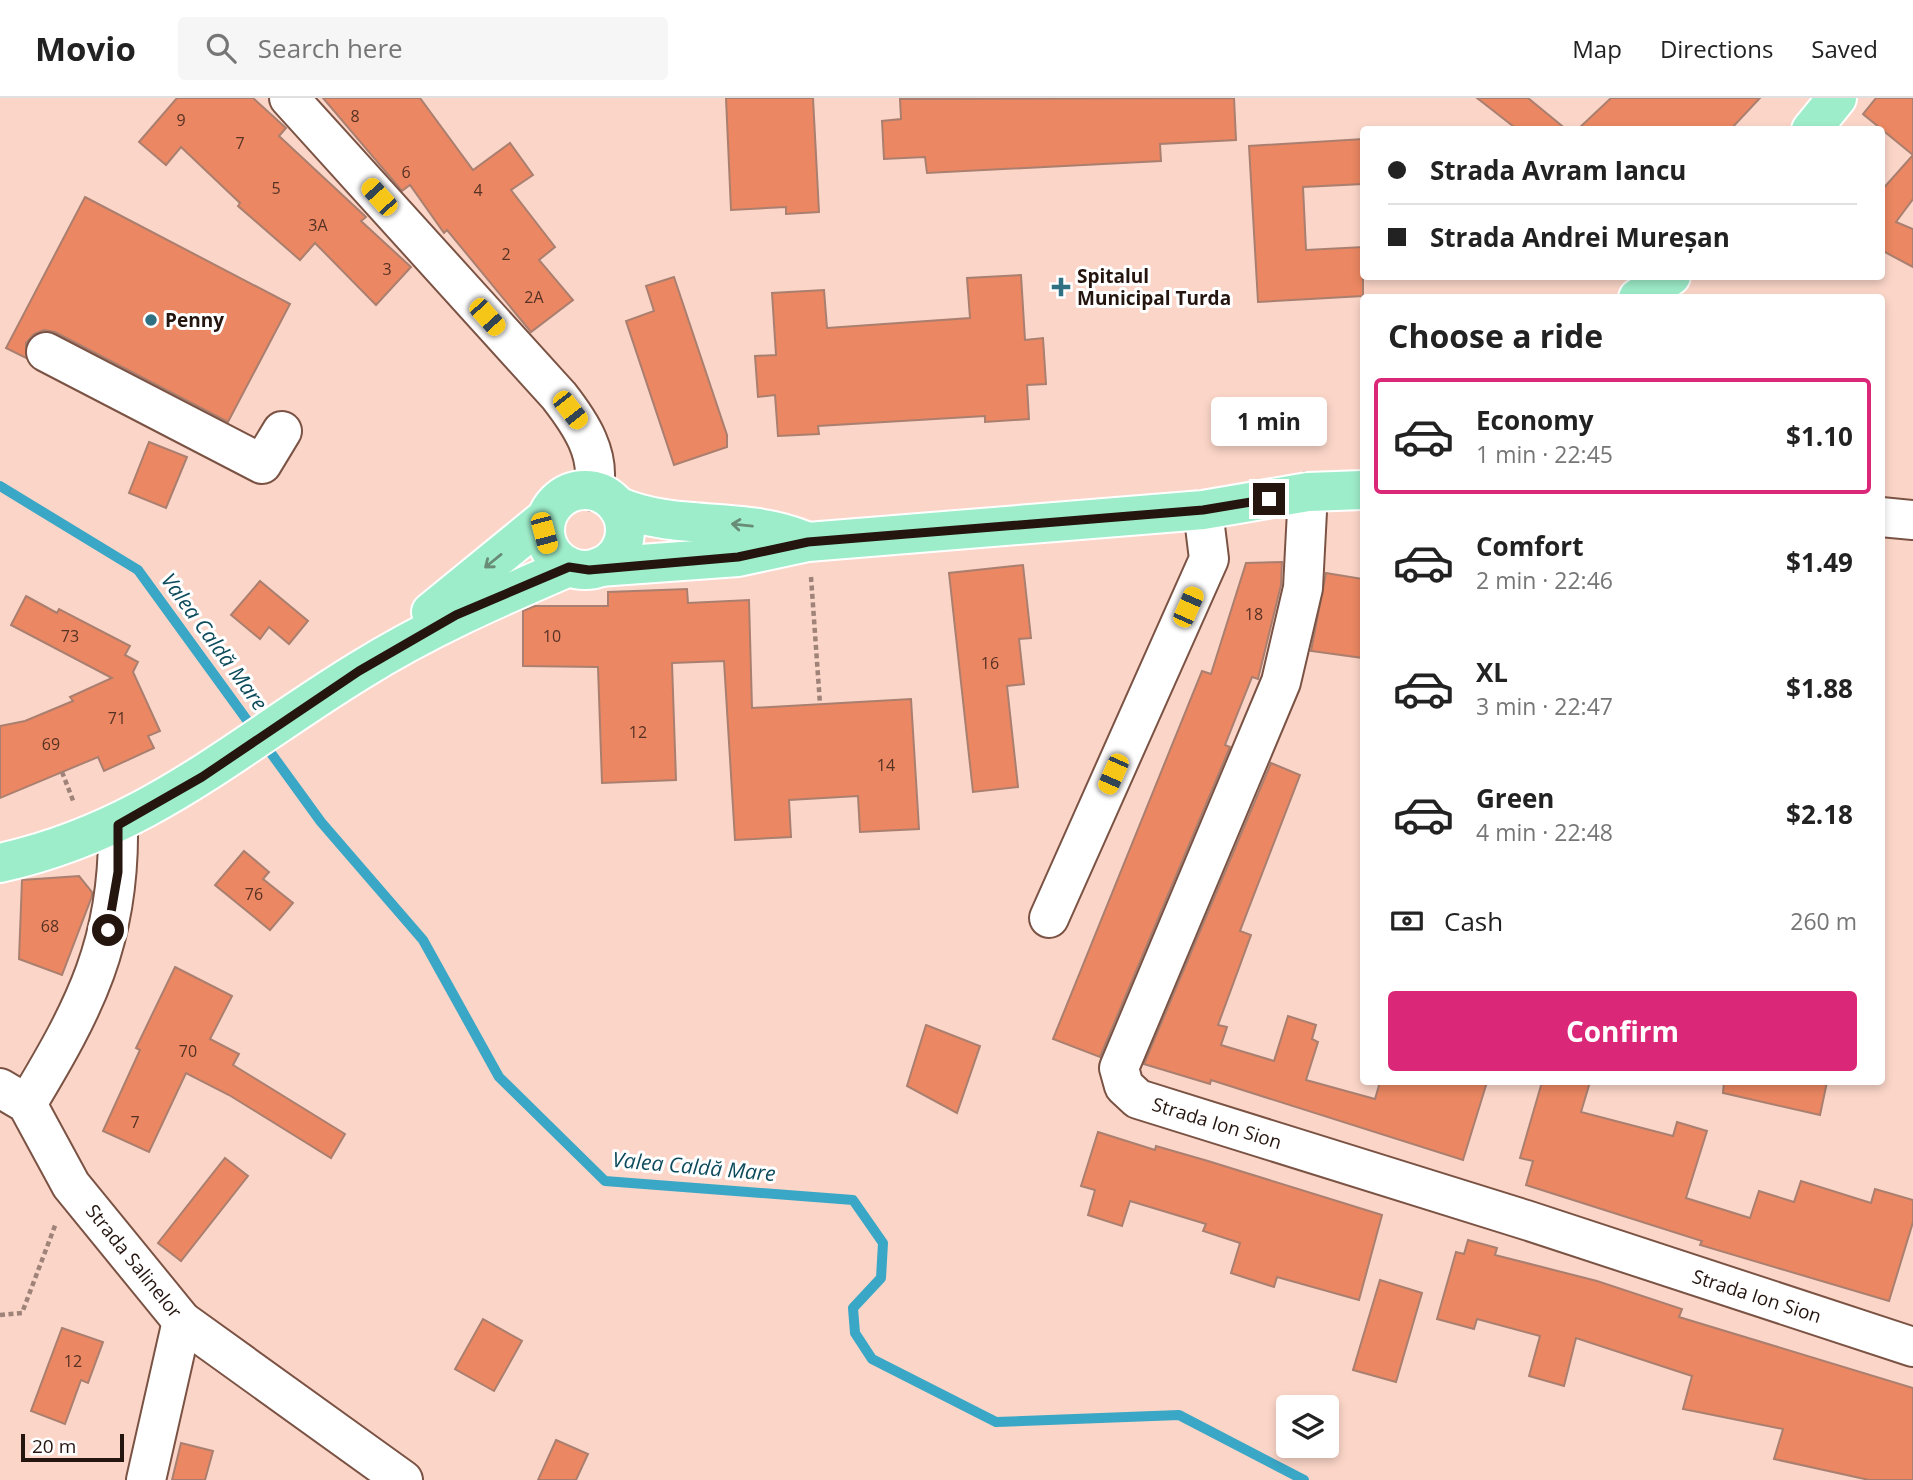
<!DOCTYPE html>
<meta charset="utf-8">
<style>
body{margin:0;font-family:"Open Sans",sans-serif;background:#f6f6f6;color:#222;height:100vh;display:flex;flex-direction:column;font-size:26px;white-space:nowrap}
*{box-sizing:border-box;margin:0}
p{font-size:23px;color:#767676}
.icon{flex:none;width:38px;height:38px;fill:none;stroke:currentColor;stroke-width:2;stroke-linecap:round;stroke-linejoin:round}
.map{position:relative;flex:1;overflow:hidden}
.side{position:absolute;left:1360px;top:196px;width:525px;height:791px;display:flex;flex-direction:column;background:#fff;border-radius:7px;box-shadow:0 4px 10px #0003}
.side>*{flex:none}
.hud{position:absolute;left:1360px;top:28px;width:525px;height:154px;border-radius:7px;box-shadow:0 4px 10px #0003;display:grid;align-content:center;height:154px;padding:0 28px;background:#fff}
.buttons{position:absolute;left:1276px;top:1297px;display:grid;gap:14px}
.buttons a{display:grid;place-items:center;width:63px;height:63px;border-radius:7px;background:#fff;box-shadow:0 4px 10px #0003;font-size:35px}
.scale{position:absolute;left:21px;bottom:18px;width:103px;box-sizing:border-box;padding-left:7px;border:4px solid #25150f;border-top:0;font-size:19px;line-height:24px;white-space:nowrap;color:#25150f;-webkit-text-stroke:5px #fff;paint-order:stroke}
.end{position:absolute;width:32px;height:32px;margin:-16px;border:9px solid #25150f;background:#fff;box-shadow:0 0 0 4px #fff}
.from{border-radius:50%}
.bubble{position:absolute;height:49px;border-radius:7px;background:#fff;box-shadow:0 4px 10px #0003;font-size:23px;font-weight:700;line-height:49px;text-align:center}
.car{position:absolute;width:21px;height:42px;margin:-21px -10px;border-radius:9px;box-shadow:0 0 5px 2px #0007;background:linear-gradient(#f5c518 24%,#345 0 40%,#f5c518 0 76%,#345 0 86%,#f5c518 0)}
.hud b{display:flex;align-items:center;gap:24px;height:66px;font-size:26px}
.hud b+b{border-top:2px solid #e0e0e0}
.hud i{width:18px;height:18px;background:#222}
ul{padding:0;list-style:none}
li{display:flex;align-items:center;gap:21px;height:116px;margin:0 14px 10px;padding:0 14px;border:4px solid transparent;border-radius:7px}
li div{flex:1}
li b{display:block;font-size:26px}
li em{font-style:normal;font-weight:700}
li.active{border-color:#db2777}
li>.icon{width:63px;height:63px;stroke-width:1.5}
h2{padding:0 28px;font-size:32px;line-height:84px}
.pay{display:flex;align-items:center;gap:18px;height:77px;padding:0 28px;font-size:26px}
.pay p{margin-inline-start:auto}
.button{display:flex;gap:14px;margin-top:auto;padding:14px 28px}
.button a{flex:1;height:80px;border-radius:7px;background:#db2777;color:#fff;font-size:28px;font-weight:700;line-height:80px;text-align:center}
header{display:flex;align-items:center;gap:42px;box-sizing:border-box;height:98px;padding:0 35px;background:#fff;border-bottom:2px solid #e0e0e0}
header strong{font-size:33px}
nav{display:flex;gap:38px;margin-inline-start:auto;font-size:24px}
.search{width:490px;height:63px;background:#f6f6f6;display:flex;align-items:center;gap:18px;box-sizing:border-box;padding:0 24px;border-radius:7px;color:#767676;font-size:26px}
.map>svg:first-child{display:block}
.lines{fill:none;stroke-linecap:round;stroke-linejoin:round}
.stream{stroke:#3aa7c6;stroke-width:10}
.building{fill:#eb8762;stroke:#aa7f6f;stroke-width:2}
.minor-casing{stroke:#7b5344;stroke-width:42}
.major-casing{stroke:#fff;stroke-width:42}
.path{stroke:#9f8379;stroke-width:4.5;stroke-dasharray:5 3.5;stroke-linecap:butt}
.minor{stroke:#fff;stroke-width:38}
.major{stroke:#9eedca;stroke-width:38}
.oneway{stroke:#688c76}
.route{stroke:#25150f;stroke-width:9}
.poi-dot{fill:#2f7083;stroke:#fff;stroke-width:2.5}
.labels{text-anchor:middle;stroke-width:6;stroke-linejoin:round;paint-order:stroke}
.number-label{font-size:16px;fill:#563224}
.poi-label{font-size:19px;font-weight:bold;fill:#25150f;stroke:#fff;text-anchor:start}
.street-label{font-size:19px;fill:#25150f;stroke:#fff}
.water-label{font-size:21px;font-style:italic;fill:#0d4b5c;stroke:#fff}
</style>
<header>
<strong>Movio</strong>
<div class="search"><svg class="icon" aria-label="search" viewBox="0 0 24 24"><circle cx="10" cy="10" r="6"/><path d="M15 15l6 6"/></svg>Search here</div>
<nav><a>Map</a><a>Directions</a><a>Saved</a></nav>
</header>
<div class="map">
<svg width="1913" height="1382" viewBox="0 0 1913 1382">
<rect width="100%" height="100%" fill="#fbd6c8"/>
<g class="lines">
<polyline class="stream" points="0,388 138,472 321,724 423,842 499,979 605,1083 853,1102 883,1145 881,1180 853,1210 855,1235 872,1261 996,1324 1179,1317 1304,1382"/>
</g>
<g class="building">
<polygon points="177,0 253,0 286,30 279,38 366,119 361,123 411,169 376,207 315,145 300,162 238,108 240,105 181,49 166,67 139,44"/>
<polygon points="323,0 420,0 473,72 510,45 533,77 511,92 555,149 539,162 573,202 531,234 447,132 444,135 410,87 402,93"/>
<polygon points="726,0 813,0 819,114 786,116 786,109 731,112"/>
<polygon points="1234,0 1236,42 1160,46 1161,63 927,75 925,59 884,61 882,23 901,21 900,1"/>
<polygon points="1477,0 1528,0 1567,32 1518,32"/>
<polygon points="1611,0 1760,0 1730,32 1577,32"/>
<polygon points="1876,0 1913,0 1913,101 1896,124 1913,131 1913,169 1881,152 1881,93 1913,57 1863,16"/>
<polygon points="1363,41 1363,86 1303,89 1306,152 1363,149 1363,198 1258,204 1249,48"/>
<polygon points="85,99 290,206 228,324 55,234 44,232 34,236 26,245 26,260 6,250"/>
<polygon points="1021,177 1025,242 1043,240 1046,286 1027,287 1029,321 985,324 985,318 818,328 819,336 778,338 775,297 758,299 755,258 776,257 772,195 824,192 827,230 970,220 967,180"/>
<polygon points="674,179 727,337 727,349 674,367 626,223 654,213 646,188"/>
<polygon points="149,344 187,359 166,410 129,395"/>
<polygon points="1282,464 1281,487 1258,581 1252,579 1225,647 1230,649 1100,959 1053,941 1202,573 1211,576 1246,465"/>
<polygon points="1023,467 1031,540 1019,541 1024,586 1007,588 1018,689 973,694 949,475"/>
<polygon points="1326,475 1363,481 1363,560 1311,553"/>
<polygon points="260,483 308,523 289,546 269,529 260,541 231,517"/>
<polygon points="687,491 688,505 749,502 752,610 911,601 919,731 860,734 858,698 789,702 791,739 735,742 724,563 672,565 676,682 602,685 598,569 523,568 523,513 535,508 608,508 608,494"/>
<polygon points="26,498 57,515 59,511 130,548 125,557 138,564 133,574 160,633 148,638 154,650 104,673 98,659 0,700 0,628 25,623 73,603 70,599 112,580 11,527"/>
<polygon points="1271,665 1300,677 1240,833 1251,837 1218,927 1227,929 1221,947 1274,963 1288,918 1316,927 1312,941 1318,944 1306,982 1375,1001 1380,984 1487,984 1463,1062 1211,982 1210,986 1144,966"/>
<polygon points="244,753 269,774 263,781 293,805 270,832 215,787"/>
<polygon points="79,778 92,794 92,798 62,877 19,861 22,782"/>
<polygon points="175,869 232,898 210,941 239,956 233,967 345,1036 331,1060 229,997 186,975 149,1054 103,1033 140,952 136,950"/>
<polygon points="926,927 980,948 957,1015 907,988"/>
<polygon points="1542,984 1590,984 1581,1014 1673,1038 1677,1024 1707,1033 1686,1100 1750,1120 1759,1093 1794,1104 1801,1083 1871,1105 1875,1091 1913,1102 1913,1124 1889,1203 1700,1147 1702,1143 1526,1087 1533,1063 1520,1060"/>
<polygon points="1724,984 1827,984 1820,1017 1723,995"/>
<polygon points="1098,1034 1155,1052 1156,1048 1208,1063 1382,1117 1359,1202 1277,1179 1274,1189 1231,1175 1240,1145 1203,1133 1206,1126 1130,1103 1122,1128 1088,1117 1095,1092 1081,1088"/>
<polygon points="225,1060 248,1078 181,1163 158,1145"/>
<polygon points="1468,1142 1497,1150 1495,1157 1597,1183 1682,1211 1679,1219 1913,1290 1913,1382 1869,1382 1774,1361 1783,1331 1683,1311 1692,1278 1576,1240 1564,1288 1529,1278 1540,1238 1477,1221 1474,1231 1437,1221 1456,1154 1464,1156"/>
<polygon points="1380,1182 1422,1195 1396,1284 1353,1272"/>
<polygon points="483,1221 522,1243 494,1293 455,1271"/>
<polygon points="62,1230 103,1244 88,1285 81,1282 65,1326 31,1313"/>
<polygon points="556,1342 588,1356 576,1382 538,1382"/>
<polygon points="181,1345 213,1353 205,1382 172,1382"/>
</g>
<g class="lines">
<g class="minor-casing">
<g id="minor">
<path d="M289 0 559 298C580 325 602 357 593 393"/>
<polyline points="46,254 262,366 282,333"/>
<polyline points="1308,394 1303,490 1281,584 1119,970 1124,988 1138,1001 1526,1122 1913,1249"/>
<polyline points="1881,419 1913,422"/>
<polyline points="1049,820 1209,461 1203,412"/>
<polyline points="0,990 27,1006 71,1087 182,1223 403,1382"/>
<path d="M27 1006C85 910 120 843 118 727"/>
<polyline points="146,1382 182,1223"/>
</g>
</g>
<g class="major-casing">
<g id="major">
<polyline points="1811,32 1837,0"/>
<polyline points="1638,200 1671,178"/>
<circle cx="585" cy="432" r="40"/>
<path d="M617 408C676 434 742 417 803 442"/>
<polyline points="599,469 738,459 808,444 1203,412 1308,394 1363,392"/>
<polyline points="431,514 546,420"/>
<path d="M0 765C148 732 235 649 359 573 426 531 497 500 569 469"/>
</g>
</g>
<g class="path">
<polyline points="811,479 820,606"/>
<polyline points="62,674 74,705"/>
<polyline points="0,1217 22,1215 56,1125"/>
</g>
<use href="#minor" class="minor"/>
<use href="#major" class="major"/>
</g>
<defs><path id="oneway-shaft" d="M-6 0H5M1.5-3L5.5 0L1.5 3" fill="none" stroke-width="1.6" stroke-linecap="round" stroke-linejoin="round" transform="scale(1.75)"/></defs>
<g class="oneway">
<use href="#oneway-shaft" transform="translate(742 427) rotate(-174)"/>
<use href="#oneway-shaft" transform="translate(493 463) rotate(141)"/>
</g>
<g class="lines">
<polyline class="route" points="108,832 118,774 118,727 202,679 359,573 456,517 569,469 589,472 738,459 808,444 1203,412 1269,401"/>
</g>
<g class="poi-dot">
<path d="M1057.5 178.5h7v7h7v7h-7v7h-7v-7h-7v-7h7z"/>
<circle cx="151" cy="222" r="7"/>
</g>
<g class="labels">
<g class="number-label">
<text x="355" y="24">8</text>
<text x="181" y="28">9</text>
<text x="240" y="51">7</text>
<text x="406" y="80">6</text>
<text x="276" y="96">5</text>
<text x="478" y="98">4</text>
<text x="318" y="133">3A</text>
<text x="506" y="162">2</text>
<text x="387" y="177">3</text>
<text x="534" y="205">2A</text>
<text x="1254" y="522">18</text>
<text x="70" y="544">73</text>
<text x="552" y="544">10</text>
<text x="990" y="571">16</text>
<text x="117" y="626">71</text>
<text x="638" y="640">12</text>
<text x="51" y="652">69</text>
<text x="886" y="673">14</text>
<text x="254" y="802">76</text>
<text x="50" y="834">68</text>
<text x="188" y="959">70</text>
<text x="135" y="1030">7</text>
<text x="73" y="1269">12</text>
</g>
<g class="poi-label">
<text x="1077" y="185">Spitalul<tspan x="1077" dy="22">Municipal Turda</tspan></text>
<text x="165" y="229">Penny</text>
</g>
<g class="street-label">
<text transform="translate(1217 1025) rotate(17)" y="7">Strada Ion Sion</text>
<text transform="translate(134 1163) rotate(51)" y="7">Strada Salinelor</text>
<text transform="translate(1757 1198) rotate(18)" y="7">Strada Ion Sion</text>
</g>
<g class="water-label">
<text transform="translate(214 544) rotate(54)" y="7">Valea Caldă Mare</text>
<text transform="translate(694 1069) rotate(5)" y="7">Valea Caldă Mare</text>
</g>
</g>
</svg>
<div class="buttons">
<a><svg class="icon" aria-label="layers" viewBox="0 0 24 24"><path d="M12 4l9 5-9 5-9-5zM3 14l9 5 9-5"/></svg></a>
</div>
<div class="scale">20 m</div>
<i class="end from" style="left:108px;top:832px"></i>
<i class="end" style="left:1269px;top:401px"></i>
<div class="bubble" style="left:1211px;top:299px;width:116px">1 min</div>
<i class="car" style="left:379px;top:99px;rotate:318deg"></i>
<i class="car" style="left:487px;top:219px;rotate:138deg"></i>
<i class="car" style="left:570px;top:312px;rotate:142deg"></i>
<i class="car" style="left:544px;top:435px;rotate:165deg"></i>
<i class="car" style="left:1188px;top:509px;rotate:24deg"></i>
<i class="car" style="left:1113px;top:676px;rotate:204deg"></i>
<div class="hud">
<b><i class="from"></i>Strada Avram Iancu</b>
<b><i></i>Strada Andrei Mureșan</b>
</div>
<section class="side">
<h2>Choose a ride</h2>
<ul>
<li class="active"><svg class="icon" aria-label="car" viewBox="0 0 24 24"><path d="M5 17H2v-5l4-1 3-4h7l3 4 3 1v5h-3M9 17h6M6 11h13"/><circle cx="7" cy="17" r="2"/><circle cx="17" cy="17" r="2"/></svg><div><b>Economy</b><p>1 min · 22:45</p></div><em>$1.10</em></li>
<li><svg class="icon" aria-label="car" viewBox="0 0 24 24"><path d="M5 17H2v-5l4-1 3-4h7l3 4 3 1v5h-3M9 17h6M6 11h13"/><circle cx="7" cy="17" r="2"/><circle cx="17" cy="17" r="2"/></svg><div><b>Comfort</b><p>2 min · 22:46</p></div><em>$1.49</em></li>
<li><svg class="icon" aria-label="car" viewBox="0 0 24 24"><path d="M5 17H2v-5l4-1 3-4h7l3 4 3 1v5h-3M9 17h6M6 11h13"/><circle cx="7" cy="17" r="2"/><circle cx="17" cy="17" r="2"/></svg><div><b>XL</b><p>3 min · 22:47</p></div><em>$1.88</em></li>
<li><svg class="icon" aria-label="car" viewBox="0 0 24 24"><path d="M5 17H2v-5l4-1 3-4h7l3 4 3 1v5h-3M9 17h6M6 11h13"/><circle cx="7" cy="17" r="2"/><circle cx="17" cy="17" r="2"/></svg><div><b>Green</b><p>4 min · 22:48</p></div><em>$2.18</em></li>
</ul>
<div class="pay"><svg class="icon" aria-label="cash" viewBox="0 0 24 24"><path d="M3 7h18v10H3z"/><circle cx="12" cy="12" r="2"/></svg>Cash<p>260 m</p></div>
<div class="button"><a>Confirm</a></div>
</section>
</div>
